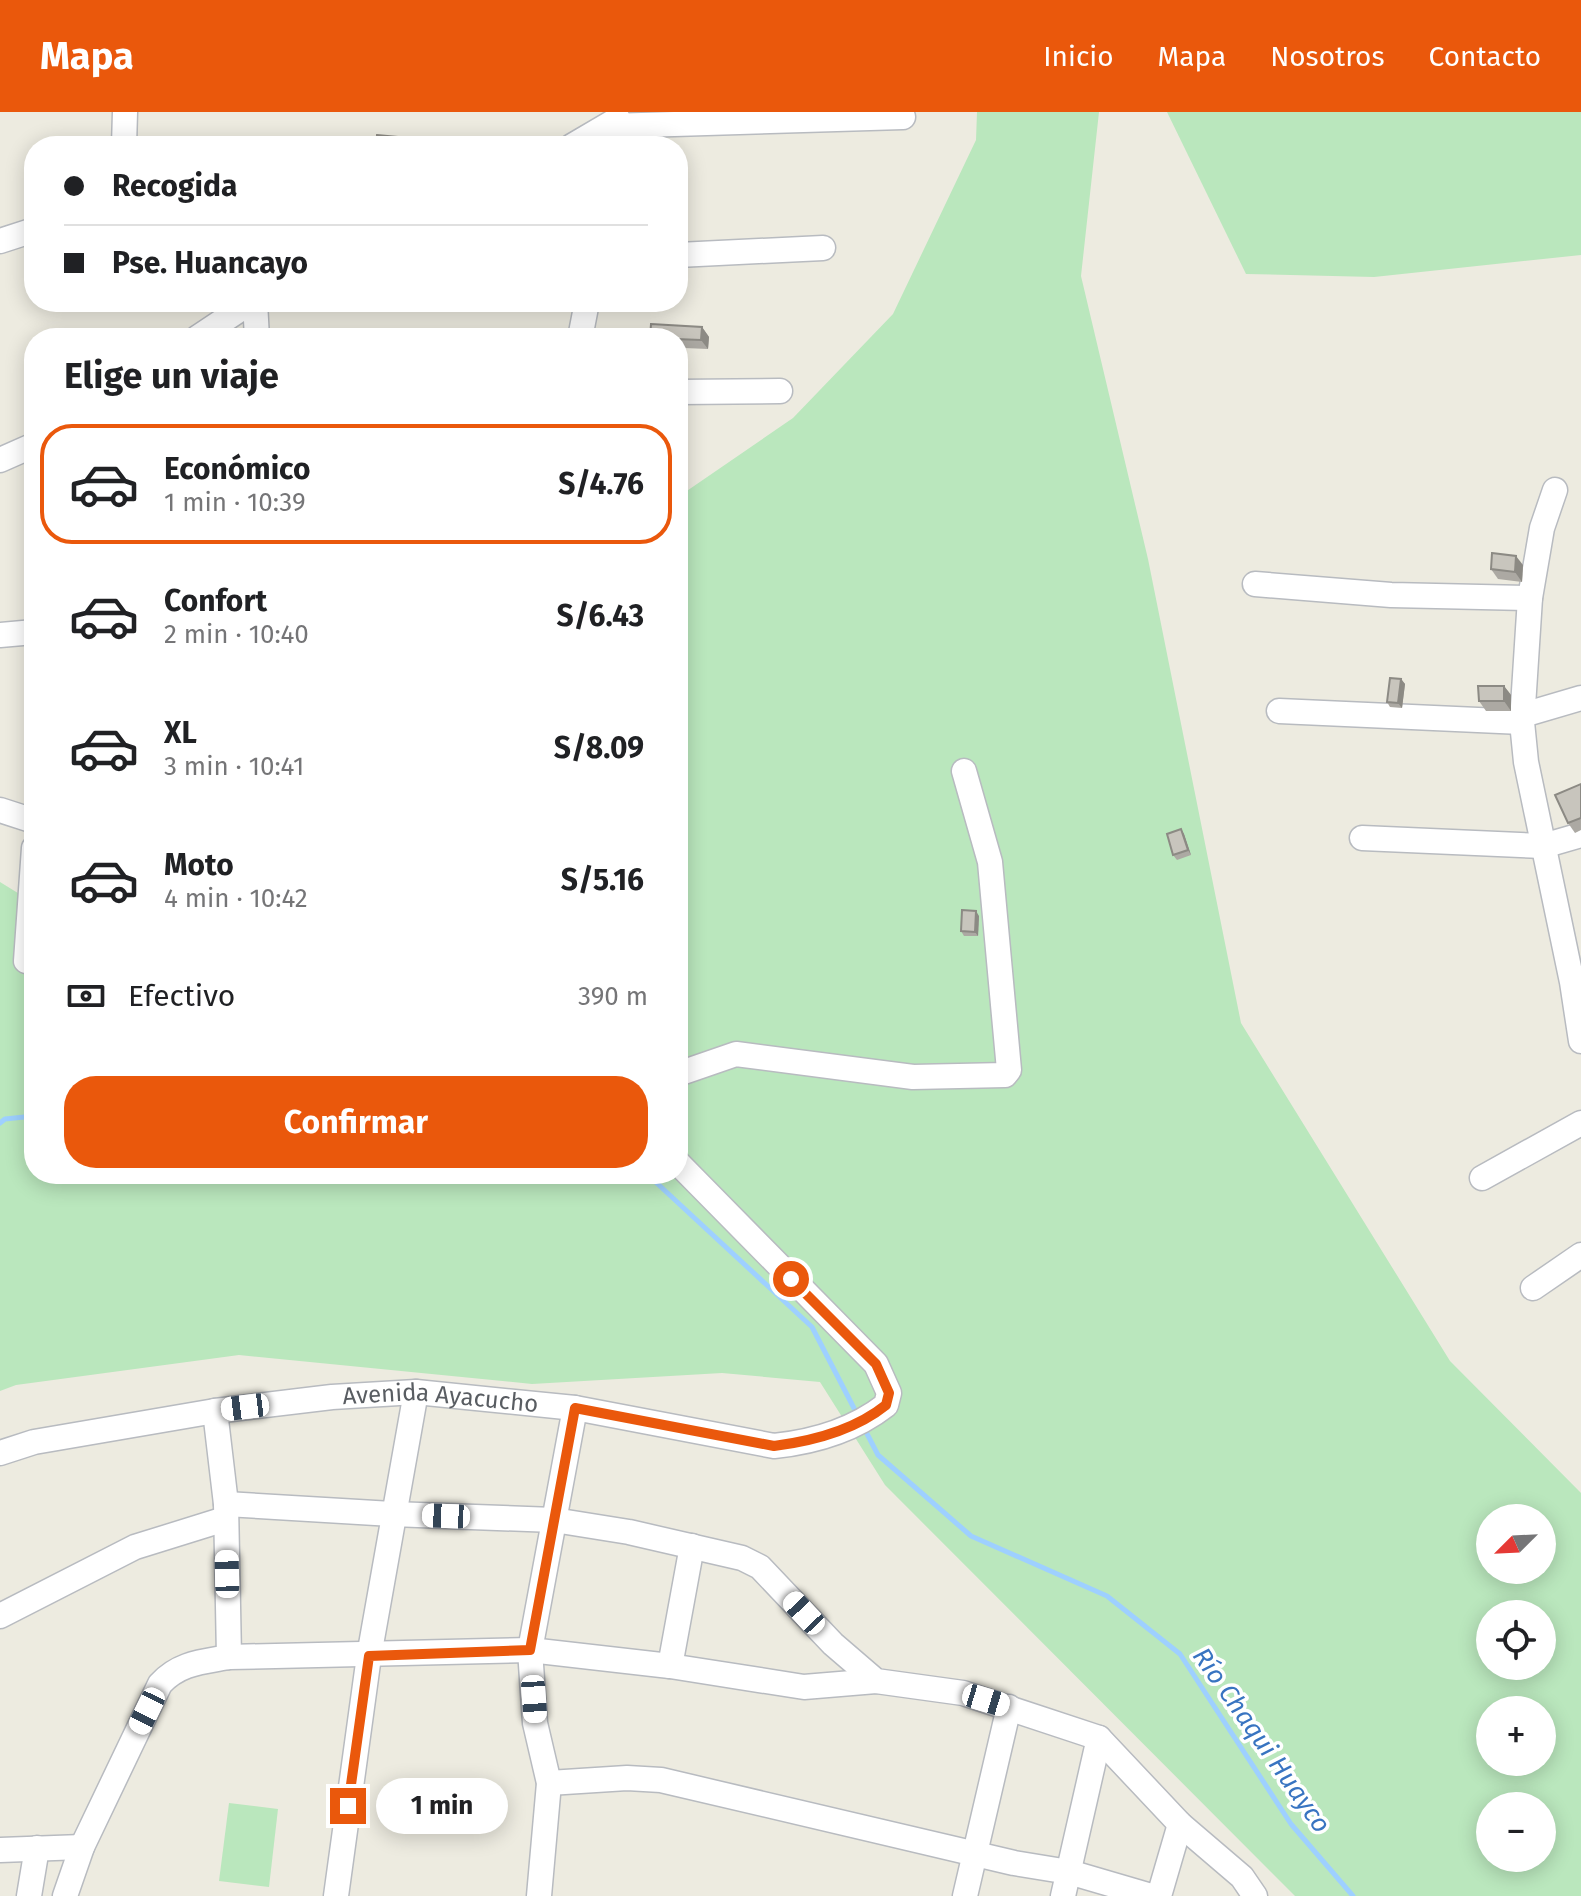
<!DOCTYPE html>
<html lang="es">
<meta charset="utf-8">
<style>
body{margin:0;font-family:"Fira Sans",sans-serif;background:#f2f2f2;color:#202124;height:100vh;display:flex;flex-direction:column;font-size:30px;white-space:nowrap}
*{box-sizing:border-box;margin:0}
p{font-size:26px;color:#757577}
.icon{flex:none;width:44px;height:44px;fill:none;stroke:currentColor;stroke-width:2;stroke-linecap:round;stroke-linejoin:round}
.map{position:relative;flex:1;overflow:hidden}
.details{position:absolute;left:24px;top:216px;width:664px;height:856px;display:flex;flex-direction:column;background:#fff;border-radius:32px;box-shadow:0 4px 20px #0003}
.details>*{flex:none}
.banner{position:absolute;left:24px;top:24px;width:664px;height:176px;border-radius:32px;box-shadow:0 4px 20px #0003;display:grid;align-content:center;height:176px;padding:0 40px;background:#fff}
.needle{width:52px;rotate:246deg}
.tools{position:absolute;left:1476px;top:1392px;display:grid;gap:16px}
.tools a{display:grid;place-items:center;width:80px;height:80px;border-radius:50%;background:#fff;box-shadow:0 4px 20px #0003;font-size:40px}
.end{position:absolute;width:36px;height:36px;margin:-18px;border:10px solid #ea580c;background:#fff;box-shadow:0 0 0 4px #fff}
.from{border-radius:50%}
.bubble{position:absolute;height:56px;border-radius:28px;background:#fff;box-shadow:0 4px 20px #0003;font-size:26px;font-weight:700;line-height:56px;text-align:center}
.car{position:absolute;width:24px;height:48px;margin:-24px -12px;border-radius:10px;box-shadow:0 0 6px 2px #0007;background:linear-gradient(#fff 24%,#345 0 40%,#fff 0 76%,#345 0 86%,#fff 0)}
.banner b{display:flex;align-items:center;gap:28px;height:76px;font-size:30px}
.banner b+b{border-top:2px solid #e0e0e0}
.banner i{width:20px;height:20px;background:#202124}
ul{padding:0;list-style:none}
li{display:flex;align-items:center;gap:24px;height:120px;margin:0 16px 12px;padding:0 24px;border:4px solid transparent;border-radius:32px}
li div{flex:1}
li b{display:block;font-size:30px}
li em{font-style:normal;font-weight:700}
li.current{border-color:#ea580c}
li>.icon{width:72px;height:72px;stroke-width:1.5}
h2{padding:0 40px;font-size:36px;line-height:96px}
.pay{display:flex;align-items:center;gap:20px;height:88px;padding:0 40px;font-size:30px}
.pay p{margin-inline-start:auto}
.cta{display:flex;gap:16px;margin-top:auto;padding:16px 40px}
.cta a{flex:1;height:92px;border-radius:32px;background:#ea580c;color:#fff;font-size:32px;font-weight:700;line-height:92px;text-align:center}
header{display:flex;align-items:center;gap:48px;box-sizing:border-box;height:112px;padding:0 40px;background:#ea580c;color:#fff}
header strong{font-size:38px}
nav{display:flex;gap:44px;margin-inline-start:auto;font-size:28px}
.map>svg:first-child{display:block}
.green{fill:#bae7bd;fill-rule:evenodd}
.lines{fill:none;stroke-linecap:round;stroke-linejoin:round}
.stream{stroke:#9ed0ff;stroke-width:5}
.minor-casing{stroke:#b8bbc0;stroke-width:27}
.minor{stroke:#fff;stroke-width:24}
.wall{fill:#aca9a3}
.shaded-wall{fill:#8c8a84}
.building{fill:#c8c5bd;stroke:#8c8a84;stroke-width:2}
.route{stroke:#ea580c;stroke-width:10}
.labels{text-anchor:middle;stroke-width:7;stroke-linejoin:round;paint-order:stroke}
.street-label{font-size:24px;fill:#595d62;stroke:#fff}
.water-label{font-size:26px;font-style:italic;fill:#3874c1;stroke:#fff}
</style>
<header>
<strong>Mapa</strong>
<nav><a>Inicio</a><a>Mapa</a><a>Nosotros</a><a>Contacto</a></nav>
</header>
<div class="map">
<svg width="1581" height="1784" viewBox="0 0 1581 1784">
<rect width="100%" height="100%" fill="#edebe0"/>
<g class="green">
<path d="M977 0H1099L1081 164 1148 447 1241 911 1450 1249 1581 1381V1784H1295L885 1373 820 1270 722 1261 532 1272 239 1243 16 1273 0 1279V770L34 791V1062H678V385L793 306 893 202 976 28ZM1490 1406H1542V1458H1490ZM1490 1502H1542V1554H1490ZM1490 1598H1542V1650H1490ZM1490 1694H1542V1746H1490Z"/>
<polygon points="1167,0 1581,0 1581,143 1374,165 1246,162"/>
<polygon points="229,1691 278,1697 269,1775 219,1769"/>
</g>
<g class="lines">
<g class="stream">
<polyline points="0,1011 5,1007 34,1004"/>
<polyline points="647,1062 812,1215 857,1302"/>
<polyline points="863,1314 878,1343 971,1424 1107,1484 1180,1542 1291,1712 1353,1784"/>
</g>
<g class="minor-casing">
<g id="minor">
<polyline points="124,34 125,0"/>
<polyline points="572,34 618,7"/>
<polyline points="607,34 609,14 903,5"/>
<polyline points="0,129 34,118"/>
<polyline points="678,143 823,136"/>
<polyline points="255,190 257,226"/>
<polyline points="197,226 251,190"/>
<polyline points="580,226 587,190"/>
<polyline points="678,280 780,279"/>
<polyline points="0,348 34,333"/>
<polyline points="1555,378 1542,416 1530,486 1522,610 1526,650 1572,870 1581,929"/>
<polyline points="1255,472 1391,483 1530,486"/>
<polyline points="0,523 34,520"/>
<polyline points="1279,599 1522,610"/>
<polyline points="1523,603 1581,586"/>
<polyline points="0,698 34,709"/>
<polyline points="1362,726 1543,734 1581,723"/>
<polyline points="26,849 34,736"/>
<polyline points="678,962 736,942 913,965 1005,963 1009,958 990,750 964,659"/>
<polyline points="1482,1066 1581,1011"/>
<polyline points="1533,1176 1581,1143"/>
<polyline points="215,1299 226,1392 229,1545"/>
<path id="s1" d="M0 1341 34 1330 215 1299 332 1285 416 1280 575 1296 774 1334C813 1330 854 1318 886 1293L889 1281 876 1252 678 1051"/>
<polyline points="226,1392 392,1402 554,1408 629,1420 742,1446 760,1455 833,1532 876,1569 963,1581 1099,1626 1180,1712 1242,1765 1255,1784"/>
<polyline points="0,1504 135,1435 225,1407"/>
<polyline points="670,1554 692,1434"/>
<polyline points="549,1671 627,1666 661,1668 1014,1751 1069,1760 1151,1784"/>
<polyline points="0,1738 82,1735"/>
<polyline points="29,1784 37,1736"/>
<path d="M65 1784 82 1735 160 1572C179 1551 202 1550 229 1545L530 1538 670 1554 804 1575 876 1569"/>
<polyline points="336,1784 369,1544 416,1280"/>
<polyline points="539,1784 549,1671 535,1611 530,1538 575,1296"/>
<polyline points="965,1784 1009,1595"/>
<polyline points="1063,1784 1099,1626"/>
<polyline points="1159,1784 1180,1712"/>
</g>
</g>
<use href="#minor" class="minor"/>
</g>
<g class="wall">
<polygon points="702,215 709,225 708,237 684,236 683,250 678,249 678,226"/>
<polygon points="1523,453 1522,470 1498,467 1491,457"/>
<polygon points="1401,567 1405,572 1402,596 1390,595 1387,590"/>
<polygon points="1504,574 1511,583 1511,599 1486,599 1479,589"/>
<polygon points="1581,672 1581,718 1575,721 1568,711"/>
<polygon points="1181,717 1184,722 1191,743 1177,748 1173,743"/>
<polygon points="979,804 978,824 964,824 961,819"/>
</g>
<g class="shaded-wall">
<polygon points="397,25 403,34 396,34"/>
<polygon points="702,215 709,225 708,237 701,228"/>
<polygon points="678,228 684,236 683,250 678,242"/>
<polygon points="1516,444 1523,453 1522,470 1515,460"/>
<polygon points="1401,567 1405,572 1402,596 1398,591"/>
<polygon points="1504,574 1511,583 1511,599 1504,589"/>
<polygon points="1181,717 1184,722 1191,743 1188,738"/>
<polygon points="976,799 979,804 978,824 975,820"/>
</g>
<g class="building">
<polygon points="377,23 397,25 396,34 376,34"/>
<polygon points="651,212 702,215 701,228 650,226"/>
<polygon points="1492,441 1516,444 1515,460 1491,457"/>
<polygon points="1390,566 1401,567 1398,591 1387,590"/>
<polygon points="1478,574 1504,574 1504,589 1479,589"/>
<polygon points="1581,672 1581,706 1568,711 1555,683"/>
<polygon points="1181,717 1188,738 1173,743 1167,722"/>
<polygon points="962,798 976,799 975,820 961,819"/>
</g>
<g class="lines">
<path class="route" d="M348 1694 369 1544 530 1538 575 1296 774 1334C813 1329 855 1318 886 1293L889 1281 876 1252 791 1167"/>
</g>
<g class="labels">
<g class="street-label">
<text dy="8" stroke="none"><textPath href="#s1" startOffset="446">Avenida Ayacucho</textPath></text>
</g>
<g class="water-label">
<text transform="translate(1262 1628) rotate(55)" y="9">Río Chaqui Huayco</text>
</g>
</g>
</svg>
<div class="tools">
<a><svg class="needle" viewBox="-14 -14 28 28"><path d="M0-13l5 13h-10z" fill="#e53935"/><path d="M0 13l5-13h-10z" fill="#757577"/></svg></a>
<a><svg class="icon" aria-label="locate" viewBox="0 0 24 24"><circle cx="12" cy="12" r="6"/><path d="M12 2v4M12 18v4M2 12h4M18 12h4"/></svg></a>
<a>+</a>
<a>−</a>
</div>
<i class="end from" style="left:791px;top:1167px"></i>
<i class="end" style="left:348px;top:1694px"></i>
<div class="bubble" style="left:376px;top:1666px;width:132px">1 min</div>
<i class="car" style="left:245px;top:1295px;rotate:263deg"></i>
<i class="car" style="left:446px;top:1404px;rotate:272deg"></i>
<i class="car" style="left:227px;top:1462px;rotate:359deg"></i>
<i class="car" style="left:804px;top:1501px;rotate:317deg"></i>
<i class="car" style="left:534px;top:1587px;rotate:176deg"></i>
<i class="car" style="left:986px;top:1588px;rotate:107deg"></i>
<i class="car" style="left:147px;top:1599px;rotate:206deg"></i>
<div class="banner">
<b><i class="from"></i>Recogida</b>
<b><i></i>Pse. Huancayo</b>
</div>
<section class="details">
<h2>Elige un viaje</h2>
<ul>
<li class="current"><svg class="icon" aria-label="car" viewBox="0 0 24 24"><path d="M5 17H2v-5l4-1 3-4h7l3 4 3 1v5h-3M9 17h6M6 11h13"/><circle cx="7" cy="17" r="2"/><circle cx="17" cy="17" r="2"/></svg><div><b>Económico</b><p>1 min · 10:39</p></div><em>S/4.76</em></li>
<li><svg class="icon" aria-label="car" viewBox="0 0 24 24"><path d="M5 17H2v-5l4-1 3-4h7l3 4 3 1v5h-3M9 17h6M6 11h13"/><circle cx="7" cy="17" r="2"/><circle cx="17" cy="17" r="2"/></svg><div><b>Confort</b><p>2 min · 10:40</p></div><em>S/6.43</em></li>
<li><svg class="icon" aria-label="car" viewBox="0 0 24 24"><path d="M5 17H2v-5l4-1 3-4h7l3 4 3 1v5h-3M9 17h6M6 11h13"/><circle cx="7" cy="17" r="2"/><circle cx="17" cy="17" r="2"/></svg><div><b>XL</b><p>3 min · 10:41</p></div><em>S/8.09</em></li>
<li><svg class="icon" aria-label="car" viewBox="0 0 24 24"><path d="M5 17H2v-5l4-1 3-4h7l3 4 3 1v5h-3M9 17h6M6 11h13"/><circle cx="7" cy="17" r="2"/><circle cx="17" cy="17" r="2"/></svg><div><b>Moto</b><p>4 min · 10:42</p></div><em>S/5.16</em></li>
</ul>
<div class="pay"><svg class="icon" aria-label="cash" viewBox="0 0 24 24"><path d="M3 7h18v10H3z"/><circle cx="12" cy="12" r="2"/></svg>Efectivo<p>390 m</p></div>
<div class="cta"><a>Confirmar</a></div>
</section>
</div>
